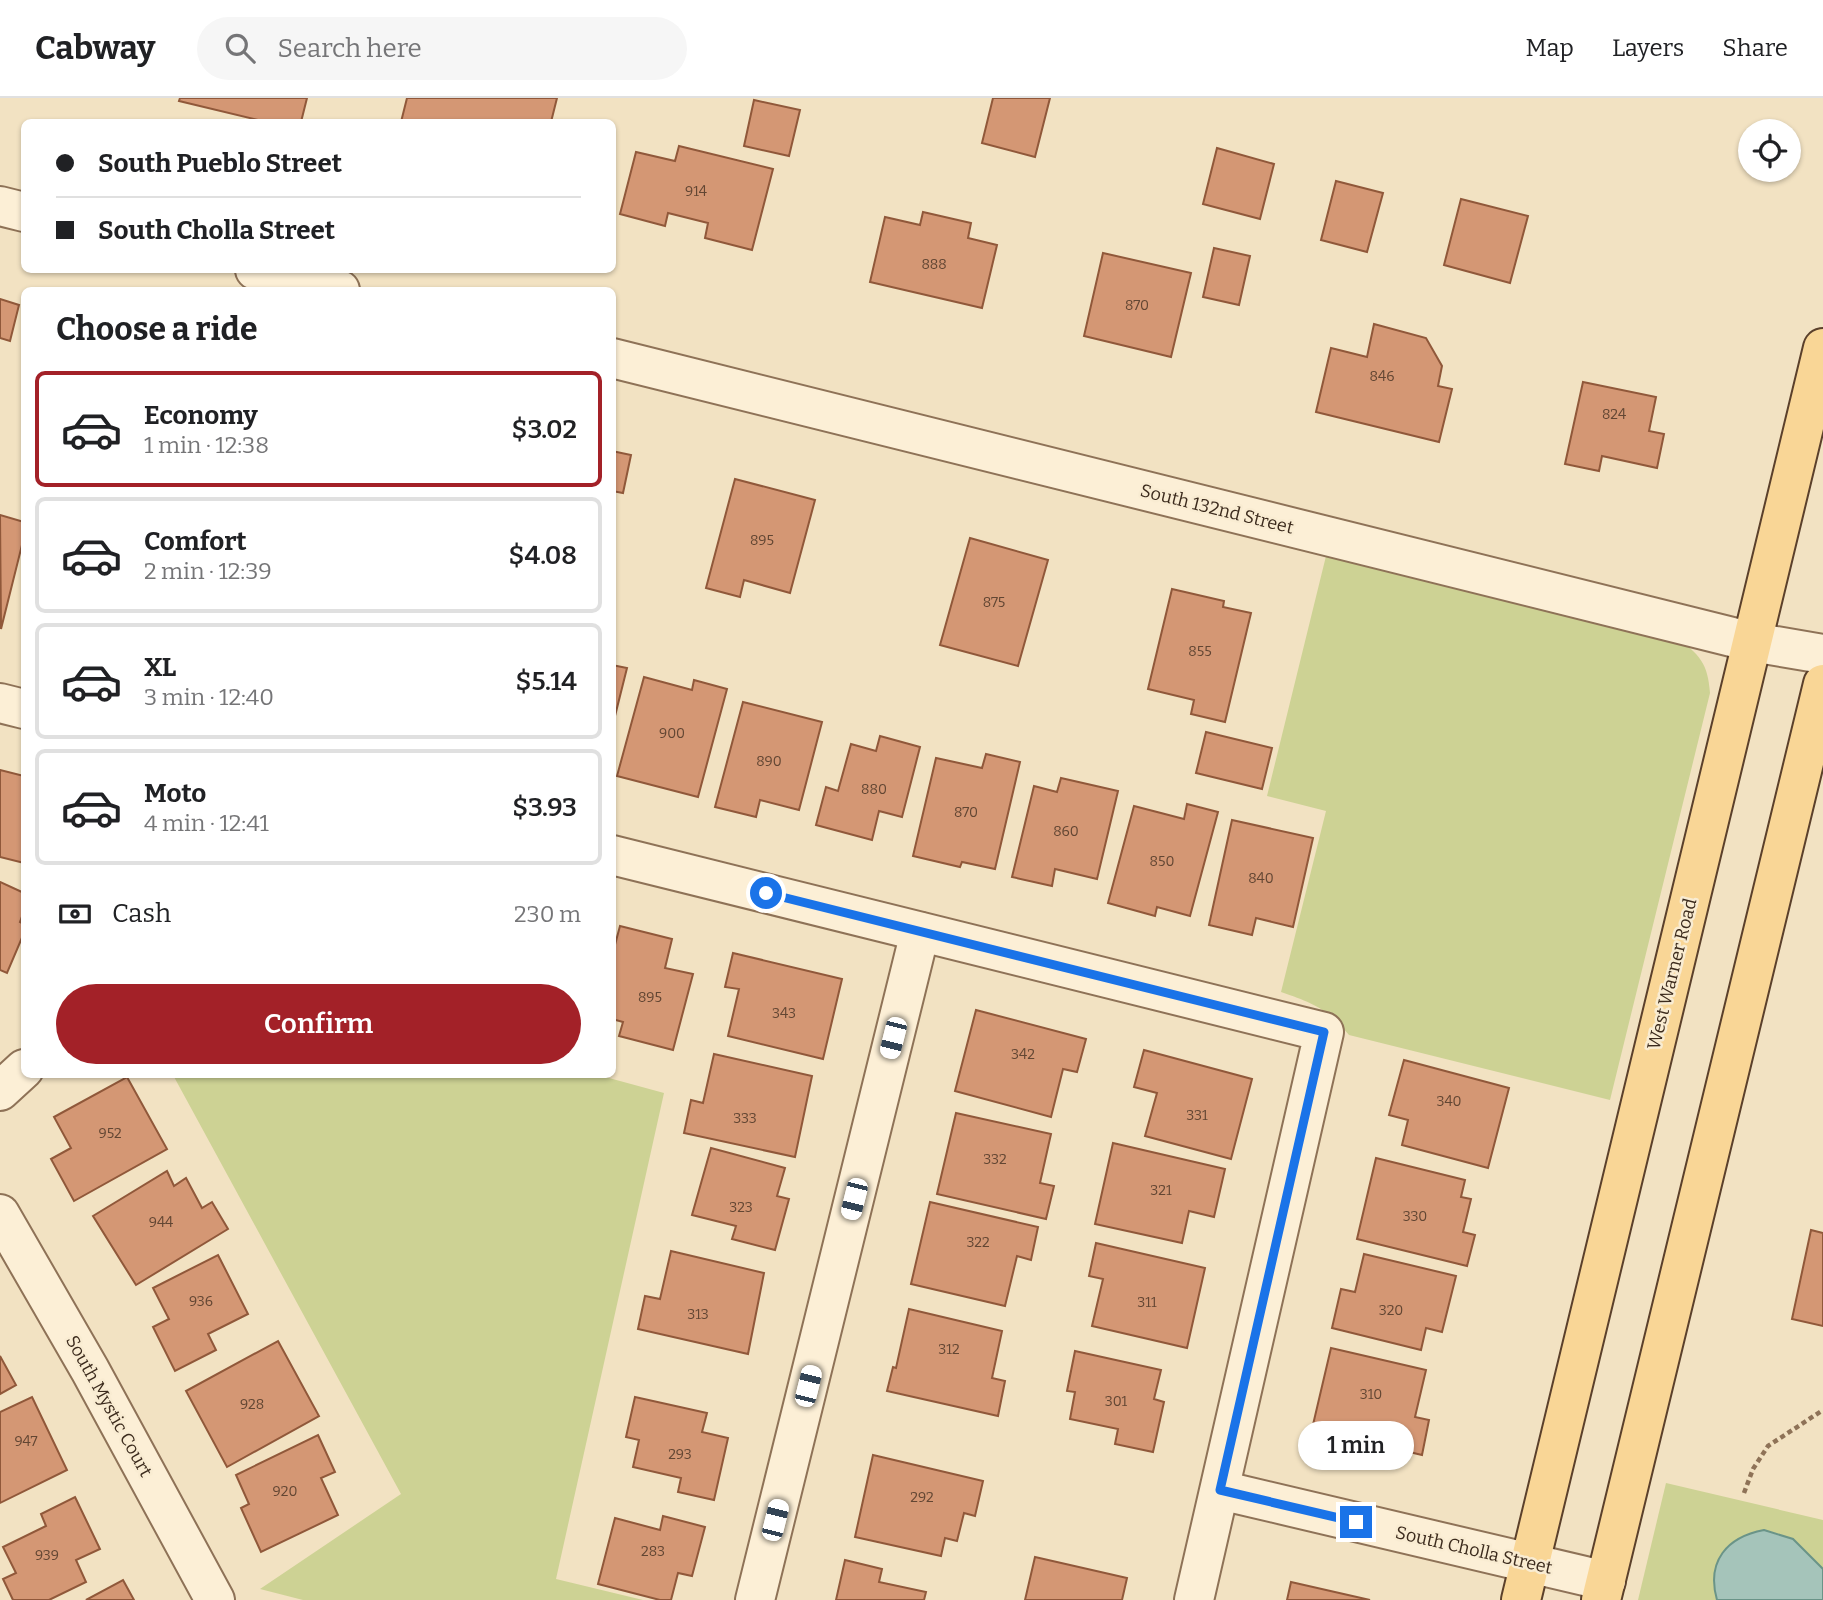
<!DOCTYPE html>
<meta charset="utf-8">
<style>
body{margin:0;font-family:Bitter,serif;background:#f6f6f6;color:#202124;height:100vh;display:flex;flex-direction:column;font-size:26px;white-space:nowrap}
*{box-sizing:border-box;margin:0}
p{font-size:23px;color:#757577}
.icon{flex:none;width:38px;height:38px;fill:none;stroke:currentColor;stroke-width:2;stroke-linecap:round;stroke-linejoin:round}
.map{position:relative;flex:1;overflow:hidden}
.details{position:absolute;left:21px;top:189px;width:595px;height:791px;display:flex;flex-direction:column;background:#fff;border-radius:10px;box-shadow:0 2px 5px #0004}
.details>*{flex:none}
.banner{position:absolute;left:21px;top:21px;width:595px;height:154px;border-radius:10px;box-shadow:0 2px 5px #0004;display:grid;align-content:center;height:154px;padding:0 35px;background:#fff}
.tools{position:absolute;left:1738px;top:21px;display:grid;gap:14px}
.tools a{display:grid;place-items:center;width:63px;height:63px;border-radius:50%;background:#fff;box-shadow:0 2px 5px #0004;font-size:35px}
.end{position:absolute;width:32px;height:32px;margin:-16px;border:9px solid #1a73e8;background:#fff;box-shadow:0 0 0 4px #fff}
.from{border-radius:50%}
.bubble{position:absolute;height:49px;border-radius:24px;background:#fff;box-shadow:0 2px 5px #0004;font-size:23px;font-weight:600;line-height:49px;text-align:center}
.car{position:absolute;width:21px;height:42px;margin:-21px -10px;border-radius:9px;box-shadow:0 0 5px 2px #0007;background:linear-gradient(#fff 24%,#345 0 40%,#fff 0 76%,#345 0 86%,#fff 0)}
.banner b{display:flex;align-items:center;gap:24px;height:66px;font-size:26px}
.banner b+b{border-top:2px solid #e0e0e0}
.banner i{width:18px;height:18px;background:#202124}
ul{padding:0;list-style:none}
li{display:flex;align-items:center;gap:21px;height:116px;margin:0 14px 10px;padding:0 21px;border:4px solid #e0e0e0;border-radius:10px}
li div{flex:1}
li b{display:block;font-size:26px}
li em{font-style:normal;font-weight:600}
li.selected{border-color:#a32128}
li>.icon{width:63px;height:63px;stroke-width:1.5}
h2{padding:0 35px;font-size:32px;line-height:84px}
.pay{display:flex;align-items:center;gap:18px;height:77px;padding:0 35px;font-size:26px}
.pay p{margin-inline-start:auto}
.cta{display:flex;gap:14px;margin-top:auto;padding:14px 35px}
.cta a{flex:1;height:80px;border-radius:42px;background:#a32128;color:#fff;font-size:28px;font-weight:600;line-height:80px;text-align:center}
header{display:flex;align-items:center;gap:42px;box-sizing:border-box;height:98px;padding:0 35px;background:#fff;border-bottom:2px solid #e0e0e0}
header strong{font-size:33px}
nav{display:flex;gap:38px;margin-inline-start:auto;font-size:24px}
.search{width:490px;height:63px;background:#f6f6f6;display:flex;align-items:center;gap:18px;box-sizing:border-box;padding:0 24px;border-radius:38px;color:#757577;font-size:26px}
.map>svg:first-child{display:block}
.green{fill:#cdd294}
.water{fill:#a5c4ba;stroke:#6a9488;stroke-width:2}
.building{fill:#d49774;stroke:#90583a;stroke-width:2}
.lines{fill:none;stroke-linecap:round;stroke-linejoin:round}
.minor-casing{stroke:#8e7257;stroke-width:42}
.major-casing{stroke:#5b402b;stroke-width:42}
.path{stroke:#8e7257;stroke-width:4.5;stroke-dasharray:5 3.5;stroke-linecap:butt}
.minor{stroke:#fcefd6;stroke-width:38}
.major{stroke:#f9d696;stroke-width:38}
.route{stroke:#1a73e8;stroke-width:9}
.labels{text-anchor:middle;stroke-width:5;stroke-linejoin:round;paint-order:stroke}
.number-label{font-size:14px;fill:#624633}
.street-label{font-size:18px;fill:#3c2b1d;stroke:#f9ecd2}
</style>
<header>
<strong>Cabway</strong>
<div class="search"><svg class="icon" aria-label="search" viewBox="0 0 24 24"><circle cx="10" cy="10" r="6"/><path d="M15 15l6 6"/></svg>Search here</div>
<nav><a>Map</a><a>Layers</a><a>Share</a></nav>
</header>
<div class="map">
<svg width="1823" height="1502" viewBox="0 0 1823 1502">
<rect width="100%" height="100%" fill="#f2e2c2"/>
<g class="green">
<path d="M1327 454 1676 540C1700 556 1708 566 1710 595L1610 1002 1349 937C1326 910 1313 905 1281 894L1326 713 1267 698Z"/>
<polygon points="598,977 664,995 556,1481 643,1502 303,1502 260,1491 401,1396 173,977"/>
<polygon points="1666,1385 1823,1422 1823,1502 1638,1502"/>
</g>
<path class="water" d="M1764 1432 1793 1441 1823 1471V1502H1717C1706 1463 1727 1439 1764 1432Z"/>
<g class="building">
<polygon points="180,0 307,0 301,24 266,24 179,3"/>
<polygon points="407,0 557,0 551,24 401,24"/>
<polygon points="993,0 1050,0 1035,59 982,45"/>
<polygon points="754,2 800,12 789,58 744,48"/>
<polygon points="679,48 773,71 752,152 705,140 708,125 668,115 665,128 620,116 636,54 675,63"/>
<polygon points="1217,50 1274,66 1260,121 1203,106"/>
<polygon points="1336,83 1383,95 1367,154 1321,142"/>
<polygon points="1461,101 1528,118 1510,185 1444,167"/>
<polygon points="923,114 971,125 968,140 997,147 982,210 870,184 885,119 920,127"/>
<polygon points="1214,150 1250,158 1239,207 1203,199"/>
<polygon points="1103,155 1191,175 1171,259 1084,238"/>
<polygon points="0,201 19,207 10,243 0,240"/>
<polygon points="1374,226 1426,240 1442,268 1438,288 1452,291 1439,344 1316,314 1331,250 1367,259"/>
<polygon points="1583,284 1656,299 1649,333 1664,336 1657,370 1602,358 1599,373 1565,366"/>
<polygon points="612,353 631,357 623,395 612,393"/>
<polygon points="735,381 815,402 790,495 744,482 740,499 706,490"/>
<polygon points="0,417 24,424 24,439 1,531"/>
<polygon points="970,440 1048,462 1018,568 940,547"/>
<polygon points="1172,491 1224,503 1223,509 1251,515 1225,624 1191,616 1194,602 1148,591"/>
<polygon points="612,567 627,570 612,630"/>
<polygon points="644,579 692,592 694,582 727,591 698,699 617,678"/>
<polygon points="743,604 822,624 799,712 760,702 756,719 715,709"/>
<polygon points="1206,634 1272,650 1262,691 1196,675"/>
<polygon points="880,638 920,649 902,719 879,713 872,742 816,727 826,689 838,693 851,646 876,653"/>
<polygon points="986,656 1020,664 995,771 962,764 960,769 913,758 936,660 982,670"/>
<polygon points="0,672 24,678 24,765 0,759"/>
<polygon points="1061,680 1118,693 1097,781 1055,771 1052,788 1012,779 1034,688 1057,694"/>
<polygon points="1187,706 1218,714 1190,818 1157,809 1155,818 1108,805 1134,708 1184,721"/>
<polygon points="1232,722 1313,740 1293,829 1256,820 1252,837 1209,827"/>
<polygon points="0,784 24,795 24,813 20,824 24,826 24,835 7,875 0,872"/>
<polygon points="620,828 672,841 665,870 693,876 673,952 619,938 623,924 612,921 612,858"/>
<polygon points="733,855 842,881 823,961 728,938 739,891 725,889"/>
<polygon points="976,912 1086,941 1077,974 1063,971 1051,1019 955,993"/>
<polygon points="1144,952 1252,981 1231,1061 1145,1038 1157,995 1134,989"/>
<polygon points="714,956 812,978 795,1059 684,1035 691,1002 703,1005"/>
<polygon points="1404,962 1509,990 1488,1070 1402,1047 1408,1022 1389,1017"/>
<polygon points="127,979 167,1051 74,1103 51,1061 71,1050 54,1019"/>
<polygon points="956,1015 1051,1036 1040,1085 1054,1088 1046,1121 937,1096"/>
<polygon points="1113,1045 1225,1071 1214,1119 1189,1113 1182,1145 1095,1126"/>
<polygon points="711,1050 785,1070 777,1098 789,1101 775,1152 732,1141 736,1128 692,1117"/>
<polygon points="1376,1060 1465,1082 1461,1099 1471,1101 1463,1134 1475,1137 1467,1168 1357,1141"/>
<polygon points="167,1073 174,1088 186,1080 202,1110 212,1104 228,1131 136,1187 93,1118"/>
<polygon points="930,1104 1038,1129 1031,1162 1017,1158 1005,1208 911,1186"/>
<polygon points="1811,1132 1823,1135 1823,1228 1792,1221"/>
<polygon points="1096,1145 1205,1170 1187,1250 1092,1228 1103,1181 1089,1178"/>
<polygon points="671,1153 764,1175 748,1256 638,1231 645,1198 660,1201"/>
<polygon points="1364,1156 1456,1178 1442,1234 1426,1230 1421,1252 1332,1230 1341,1191 1355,1194"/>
<polygon points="218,1157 248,1216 208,1236 216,1252 175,1273 153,1229 169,1221 153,1190"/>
<polygon points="909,1211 1002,1233 992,1280 1005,1283 998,1318 887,1293 893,1269 896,1270"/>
<polygon points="278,1243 319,1318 227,1369 186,1293"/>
<polygon points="1331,1250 1426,1272 1415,1319 1429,1322 1422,1357 1312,1331"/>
<polygon points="1075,1253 1161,1272 1154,1301 1164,1304 1153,1354 1115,1346 1118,1331 1070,1321 1075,1294 1067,1293"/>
<polygon points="0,1258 16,1287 0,1296"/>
<polygon points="32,1299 67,1372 0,1405 0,1314"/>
<polygon points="635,1299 707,1315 702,1334 728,1340 714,1402 678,1394 681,1380 633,1369 639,1342 626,1339"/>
<polygon points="318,1337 335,1374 321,1380 338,1417 261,1454 241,1410 249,1406 236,1377"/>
<polygon points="873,1357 983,1383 975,1418 964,1415 957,1443 945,1440 941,1458 855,1439"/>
<polygon points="75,1399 100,1451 76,1462 86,1484 49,1502 13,1502 3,1481 16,1475 3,1449 46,1428 41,1416"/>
<polygon points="663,1418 705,1429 692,1478 678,1475 671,1502 660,1502 598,1486 615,1420 660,1432"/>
<polygon points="1035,1459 1127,1480 1122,1502 1025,1502"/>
<polygon points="845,1462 882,1471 879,1484 926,1494 924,1502 836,1502"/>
<polygon points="123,1482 134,1502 86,1502"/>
<polygon points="1291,1484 1370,1502 1287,1502"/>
</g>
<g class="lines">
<g class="minor-casing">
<g id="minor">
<polyline points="0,108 24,114"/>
<polyline points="255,172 340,192"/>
<polyline points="612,260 1752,544 1823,556"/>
<polyline points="0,605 24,611"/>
<polyline points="612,757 1324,934 1194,1502"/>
<polyline points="0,993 24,971"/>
<polyline points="0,1116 90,1272 215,1502"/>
<polyline points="1220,1392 1606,1483"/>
<polyline points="755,1502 920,834"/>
</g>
</g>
<g class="major-casing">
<g id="major">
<polyline points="1521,1502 1823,250"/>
<polyline points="1601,1502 1823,586"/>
</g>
</g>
<polyline class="path" points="1744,1395 1753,1371 1768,1348 1823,1312"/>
<use href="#minor" class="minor"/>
<use href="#major" class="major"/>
</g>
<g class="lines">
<polyline class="route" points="766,795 1324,934 1220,1392 1356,1424"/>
</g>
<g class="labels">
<g class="number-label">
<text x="696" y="98">914</text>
<text x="934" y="171">888</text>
<text x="1137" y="212">870</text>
<text x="1382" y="283">846</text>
<text x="1614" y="321">824</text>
<text x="762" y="447">895</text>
<text x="994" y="509">875</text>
<text x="1200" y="558">855</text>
<text x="672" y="640">900</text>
<text x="769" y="668">890</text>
<text x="874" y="696">880</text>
<text x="966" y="719">870</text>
<text x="1066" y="738">860</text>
<text x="1162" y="768">850</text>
<text x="1261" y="785">840</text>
<text x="650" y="904">895</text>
<text x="784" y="920">343</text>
<text x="1023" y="961">342</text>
<text x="1449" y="1008">340</text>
<text x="1197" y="1022">331</text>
<text x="745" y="1025">333</text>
<text x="110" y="1040">952</text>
<text x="995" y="1066">332</text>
<text x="1161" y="1097">321</text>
<text x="741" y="1114">323</text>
<text x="1415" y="1123">330</text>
<text x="161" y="1129">944</text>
<text x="978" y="1149">322</text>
<text x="201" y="1208">936</text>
<text x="1147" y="1209">311</text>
<text x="1391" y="1217">320</text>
<text x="698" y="1221">313</text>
<text x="949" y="1256">312</text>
<text x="1371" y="1301">310</text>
<text x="1116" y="1308">301</text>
<text x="252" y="1311">928</text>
<text x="26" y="1348">947</text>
<text x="680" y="1361">293</text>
<text x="285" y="1398">920</text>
<text x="922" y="1404">292</text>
<text x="653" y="1458">283</text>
<text x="47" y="1462">939</text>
</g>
<g class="street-label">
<text transform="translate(1217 411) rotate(14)" y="6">South 132nd Street</text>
<text transform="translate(1672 876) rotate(-76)" y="6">West Warner Road</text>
<text transform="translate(109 1308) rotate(61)" y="6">South Mystic Court</text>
<text transform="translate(1474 1452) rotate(13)" y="6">South Cholla Street</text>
</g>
</g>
</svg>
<div class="tools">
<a><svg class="icon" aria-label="locate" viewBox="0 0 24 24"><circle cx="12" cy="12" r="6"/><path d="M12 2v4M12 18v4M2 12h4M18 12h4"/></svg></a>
</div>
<i class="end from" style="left:766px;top:795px"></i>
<i class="end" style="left:1356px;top:1424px"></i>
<div class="bubble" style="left:1298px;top:1323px;width:116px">1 min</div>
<i class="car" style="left:893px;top:940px;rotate:194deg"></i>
<i class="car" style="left:854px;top:1101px;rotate:194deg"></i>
<i class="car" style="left:808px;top:1288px;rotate:14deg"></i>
<i class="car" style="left:775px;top:1422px;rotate:14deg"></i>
<div class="banner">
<b><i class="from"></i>South Pueblo Street</b>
<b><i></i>South Cholla Street</b>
</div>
<section class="details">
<h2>Choose a ride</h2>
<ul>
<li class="selected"><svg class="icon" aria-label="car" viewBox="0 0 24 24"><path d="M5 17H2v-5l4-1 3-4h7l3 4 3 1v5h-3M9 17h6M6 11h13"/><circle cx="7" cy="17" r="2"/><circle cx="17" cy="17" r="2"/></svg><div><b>Economy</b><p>1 min · 12:38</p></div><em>$3.02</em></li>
<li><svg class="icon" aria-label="car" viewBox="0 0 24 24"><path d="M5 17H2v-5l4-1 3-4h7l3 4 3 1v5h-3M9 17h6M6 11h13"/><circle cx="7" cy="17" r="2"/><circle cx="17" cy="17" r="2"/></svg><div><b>Comfort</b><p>2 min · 12:39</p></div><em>$4.08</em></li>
<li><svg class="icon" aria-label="car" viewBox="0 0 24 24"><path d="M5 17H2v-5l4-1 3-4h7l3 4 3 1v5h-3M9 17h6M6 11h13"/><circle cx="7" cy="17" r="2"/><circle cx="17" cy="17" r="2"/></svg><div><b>XL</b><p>3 min · 12:40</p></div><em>$5.14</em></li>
<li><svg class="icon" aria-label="car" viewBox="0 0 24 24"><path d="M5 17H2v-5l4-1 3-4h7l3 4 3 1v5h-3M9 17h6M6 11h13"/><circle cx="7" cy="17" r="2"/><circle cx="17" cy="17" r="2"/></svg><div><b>Moto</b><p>4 min · 12:41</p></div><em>$3.93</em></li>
</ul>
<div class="pay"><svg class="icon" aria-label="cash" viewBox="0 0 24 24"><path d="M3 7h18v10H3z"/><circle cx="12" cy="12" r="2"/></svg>Cash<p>230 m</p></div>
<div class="cta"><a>Confirm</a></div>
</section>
</div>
